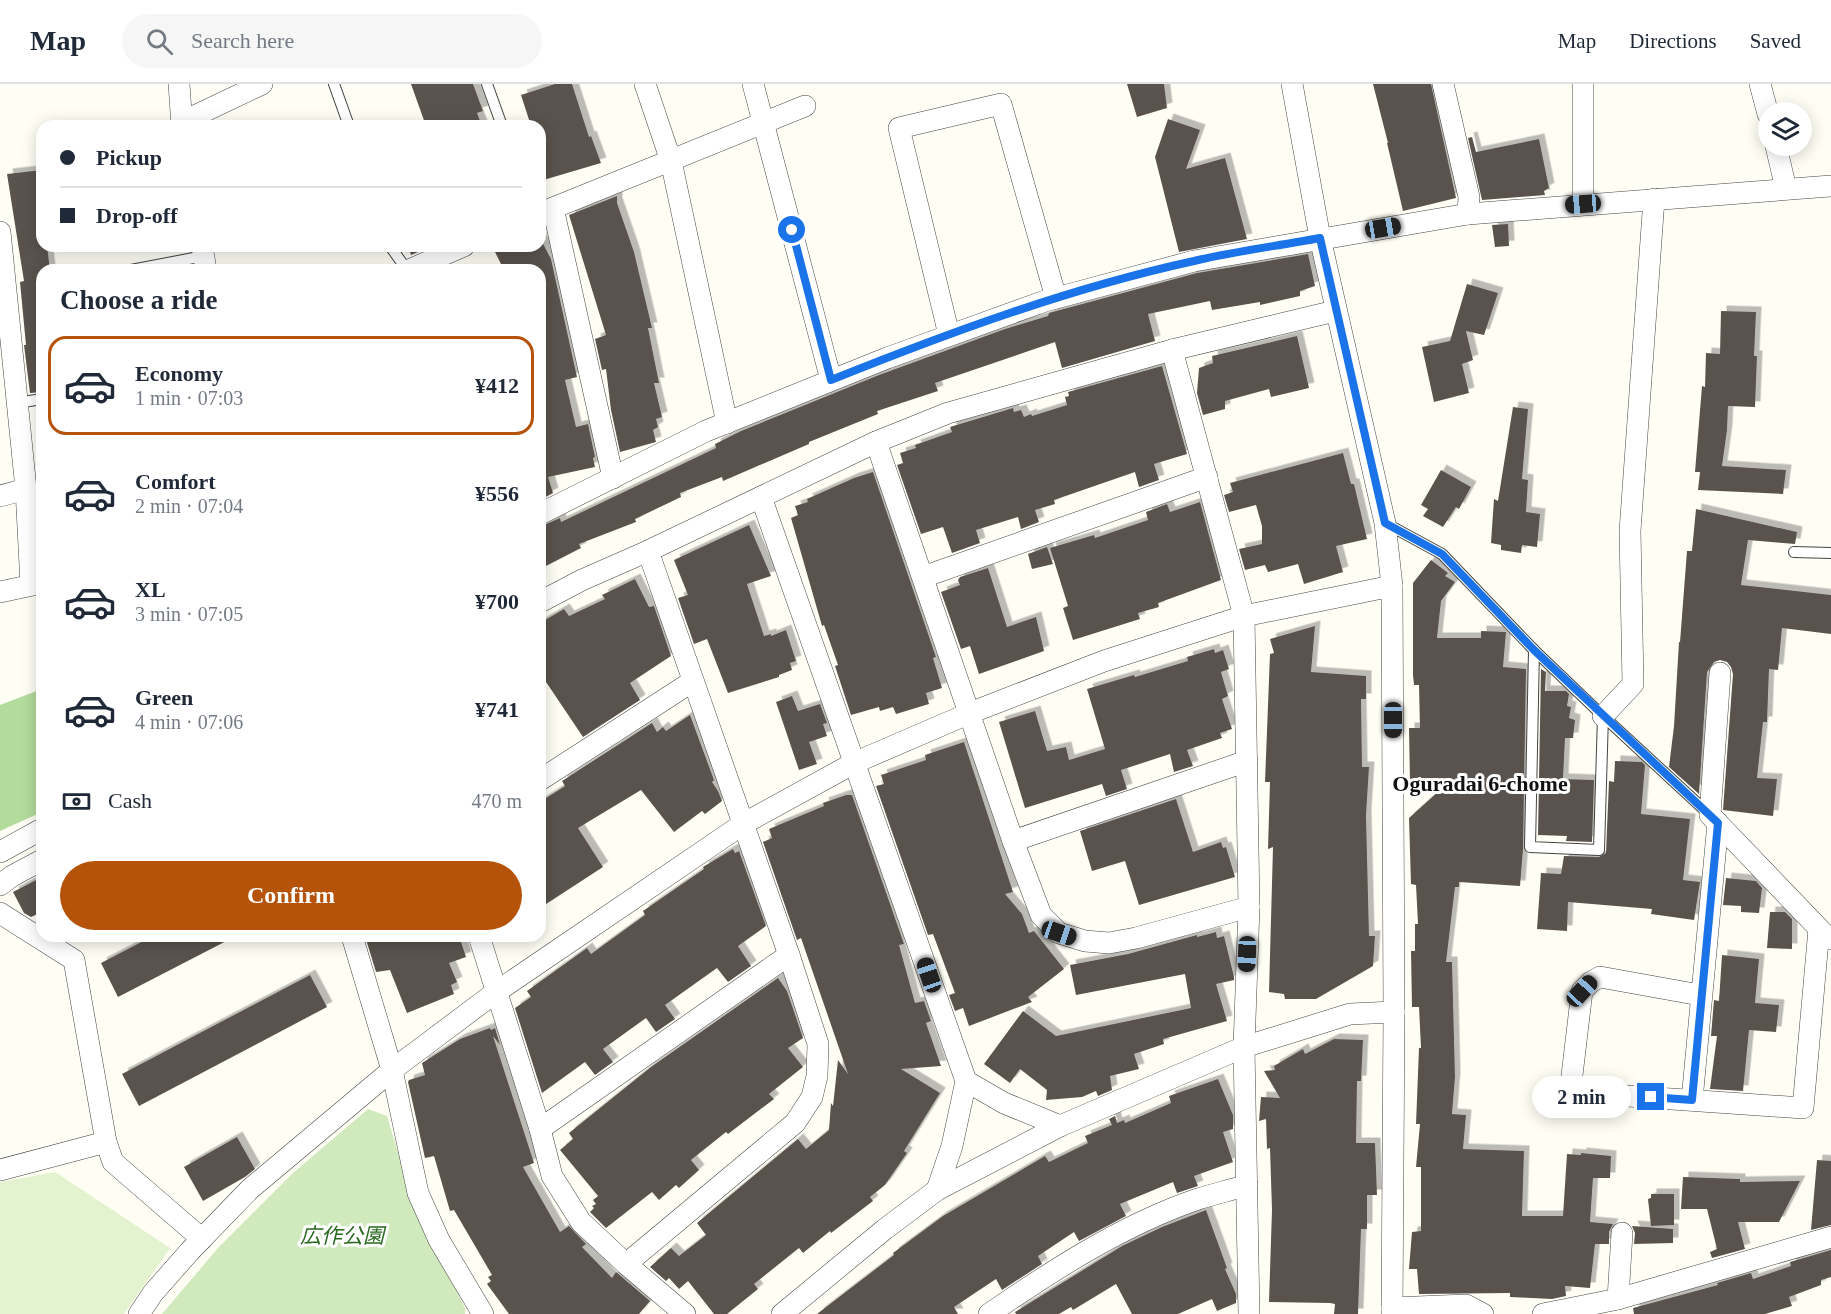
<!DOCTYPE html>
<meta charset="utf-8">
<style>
body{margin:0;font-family:"Times New Roman","Noto Sans JP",serif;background:#f6f6f7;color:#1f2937;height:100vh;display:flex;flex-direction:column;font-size:22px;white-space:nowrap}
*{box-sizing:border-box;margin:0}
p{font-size:20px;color:#747a83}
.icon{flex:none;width:33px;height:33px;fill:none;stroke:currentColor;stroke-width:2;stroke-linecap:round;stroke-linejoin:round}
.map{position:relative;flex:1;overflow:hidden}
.drawer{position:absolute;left:36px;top:180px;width:510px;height:678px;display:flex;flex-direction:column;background:#fff;border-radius:18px;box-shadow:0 3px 15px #0003}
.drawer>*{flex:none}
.banner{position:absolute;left:36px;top:36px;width:510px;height:132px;border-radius:18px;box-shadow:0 3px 15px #0003;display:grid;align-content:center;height:132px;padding:0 24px;background:#fff}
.buttons{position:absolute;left:1758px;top:18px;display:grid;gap:12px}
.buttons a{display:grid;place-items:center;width:54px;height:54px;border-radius:50%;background:#fff;box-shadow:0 3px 15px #0003;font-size:30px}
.end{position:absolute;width:27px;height:27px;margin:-14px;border:8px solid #1a73e8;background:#fff;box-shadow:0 0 0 3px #fff}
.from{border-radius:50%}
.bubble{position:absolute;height:42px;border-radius:21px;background:#fff;box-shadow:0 3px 15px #0003;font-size:20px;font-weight:600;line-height:42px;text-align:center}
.car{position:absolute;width:18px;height:36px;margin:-18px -9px;border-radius:8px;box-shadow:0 0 4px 2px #0007;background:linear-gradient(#222 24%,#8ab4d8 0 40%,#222 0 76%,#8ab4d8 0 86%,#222 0)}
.banner b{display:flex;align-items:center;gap:21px;height:57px;font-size:22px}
.banner b+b{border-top:2px solid #e0e1e3}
.banner i{width:15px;height:15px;background:#1f2937}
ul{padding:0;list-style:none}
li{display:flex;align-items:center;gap:18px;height:99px;margin:0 12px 9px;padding:0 12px;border:3px solid transparent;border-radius:18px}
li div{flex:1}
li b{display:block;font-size:22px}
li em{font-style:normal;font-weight:600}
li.active{border-color:#b45309}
li>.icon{width:54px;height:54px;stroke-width:1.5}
h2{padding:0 24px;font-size:27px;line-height:72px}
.pay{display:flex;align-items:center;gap:15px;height:66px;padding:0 24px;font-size:22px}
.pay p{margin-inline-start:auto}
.primary-button{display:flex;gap:12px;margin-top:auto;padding:12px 24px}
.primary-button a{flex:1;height:69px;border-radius:36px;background:#b45309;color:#fff;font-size:24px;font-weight:600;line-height:69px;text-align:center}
header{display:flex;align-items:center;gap:36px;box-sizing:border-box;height:84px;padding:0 30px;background:#fff;border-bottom:2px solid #e0e1e3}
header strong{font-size:28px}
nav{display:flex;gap:33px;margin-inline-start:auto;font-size:21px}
.search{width:420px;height:54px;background:#f6f6f7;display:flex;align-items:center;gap:15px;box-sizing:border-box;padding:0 21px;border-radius:33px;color:#747a83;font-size:22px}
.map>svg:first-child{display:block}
.green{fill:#d1eabd}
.forest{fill:#b3db9c}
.pitch{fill:#e3f2cf}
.building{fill:#5a534d;filter:url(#shadow)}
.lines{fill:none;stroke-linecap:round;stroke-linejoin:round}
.lane-casing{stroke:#444;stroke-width:12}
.street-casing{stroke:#444;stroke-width:22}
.lane{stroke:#fff;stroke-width:10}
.street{stroke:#fff;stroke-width:21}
.route{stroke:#1a73e8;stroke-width:8}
.labels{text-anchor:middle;stroke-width:6;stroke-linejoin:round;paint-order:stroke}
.park-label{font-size:21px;font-style:italic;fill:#296a20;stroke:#fff}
.neighbourhood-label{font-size:22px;font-weight:bold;fill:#111;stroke:#fff}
</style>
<header>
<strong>Map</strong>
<div class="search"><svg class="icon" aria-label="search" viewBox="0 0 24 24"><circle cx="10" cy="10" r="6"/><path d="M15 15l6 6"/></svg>Search here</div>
<nav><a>Map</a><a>Directions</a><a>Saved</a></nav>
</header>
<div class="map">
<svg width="1831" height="1230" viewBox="0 0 1831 1230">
<defs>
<filter id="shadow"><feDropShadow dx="5.5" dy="-5.5" stdDeviation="0" flood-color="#0004"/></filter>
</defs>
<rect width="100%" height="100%" fill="#fffef5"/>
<polygon class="green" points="368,1025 387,1032 414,1122 465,1224 465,1230 162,1230 218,1164 293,1089"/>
<polygon class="forest" points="42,605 42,728 0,747 0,621"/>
<polygon class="pitch" points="55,1088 170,1164 124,1230 0,1230 0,1098"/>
<g class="building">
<polygon points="411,0 473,0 483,27 477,29 482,42 426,42"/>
<polygon points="555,0 572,0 589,53 591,52 601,79 540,97 540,42 531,42 521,11"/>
<polygon points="1127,0 1164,0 1167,24 1137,33"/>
<polygon points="1373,0 1431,0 1456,114 1403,127 1387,59 1388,59"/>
<polygon points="1168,35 1200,46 1186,85 1225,74 1247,155 1179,168 1155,73"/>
<polygon points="1472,53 1476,68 1539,55 1549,104 1544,107 1545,111 1482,116 1468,54"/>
<polygon points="42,86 42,162 47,162 50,186 42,186 42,308 30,309 24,261 26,261 20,198 24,197 7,90"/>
<polygon points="617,112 617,119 634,168 652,244 648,244 659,299 654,299 662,333 656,335 658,343 653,346 656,358 620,368 611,326 606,285 602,286 595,255 606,251 569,131"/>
<polygon points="1508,140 1509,162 1495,163 1492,141"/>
<polygon points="540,154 551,175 577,293 565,296 576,343 588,340 595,373 593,374 595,383 548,393 553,409 540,416 540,186 504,186 492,162 540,162"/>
<polygon points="408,162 429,162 430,163 411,171"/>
<polygon points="1308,170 1315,202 1300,207 1300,212 1260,221 1260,218 1212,226 1210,217 1148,230 1155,257 1062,284 1055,258 935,299 938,307 877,327 878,330 809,358 809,360 723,397 722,393 680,409 681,413 635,435 636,438 579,460 581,464 546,482 540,470 540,443 560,434 561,438 716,364 715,360 741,347 879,291 1005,245 1048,232 1049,229 1197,189"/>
<polygon points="1467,200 1498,209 1484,251 1466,247 1473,276 1462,280 1469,309 1434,318 1422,263 1450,257"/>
<polygon points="1721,227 1756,228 1754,272 1757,272 1755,323 1728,322 1727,346 1722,382 1786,386 1783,410 1698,406 1700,388 1695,388 1702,302 1705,303 1706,269 1720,270"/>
<polygon points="1297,252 1309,304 1271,313 1269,305 1225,317 1225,325 1203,331 1197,309 1199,284 1213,279 1212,272"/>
<polygon points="1162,282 1187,370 1154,380 1159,396 1139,403 1135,388 1054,416 1055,420 1035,426 1039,438 1021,445 1018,433 976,446 980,459 952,469 943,443 921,450 897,381 903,379 900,369 916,364 915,361 952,348 950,343 1013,324 1014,328 1021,326 1024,333 1031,330 1032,332 1067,321 1065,313 1069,312 1068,308"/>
<polygon points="1513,323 1528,325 1522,395 1528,396 1526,428 1540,430 1537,463 1522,461 1521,469 1501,466 1501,461 1491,459 1494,415 1498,417"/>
<polygon points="1343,369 1351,400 1354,400 1367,455 1336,462 1343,488 1304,500 1298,480 1268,488 1265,481 1245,486 1239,465 1262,460 1262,442 1256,421 1229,428 1224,411 1233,408 1230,399"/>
<polygon points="1441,386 1471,403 1459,425 1456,423 1443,443 1423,432 1428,425 1421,421"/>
<polygon points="873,388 936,573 933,574 942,604 926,609 929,620 896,630 893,623 880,627 879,623 851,631 835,582 838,581 824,541 822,542 791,434 798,431 795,422 808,418 807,415 854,394"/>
<polygon points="1200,418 1221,496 1158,519 1159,523 1138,529 1140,535 1073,556 1063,524 1068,522 1050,464 1094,451 1095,454 1148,436 1146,428 1167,420 1170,428"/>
<polygon points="1696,425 1797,448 1795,460 1748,456 1741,501 1831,511 1831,550 1782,544 1778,586 1769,585 1767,638 1763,638 1757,694 1777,695 1773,732 1723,726 1733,590 1731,583 1727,578 1720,576 1714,578 1707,588 1699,710 1669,683 1674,642 1679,558 1680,558 1687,467 1692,467"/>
<polygon points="749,441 771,492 747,500 764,552 771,550 771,552 786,546 796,577 790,579 792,586 779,591 779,593 728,609 707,555 694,560 678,514 688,511 674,476"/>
<polygon points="1047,463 1053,480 1032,485 1028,470"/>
<polygon points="1431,476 1448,489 1445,492 1455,498 1441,517 1437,554 1481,554 1481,547 1506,548 1503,583 1526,585 1523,765 1520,802 1459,798 1459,803 1455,803 1446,878 1452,878 1455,993 1452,1030 1466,1031 1463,1065 1524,1067 1522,1132 1563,1132 1567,1070 1581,1071 1581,1069 1611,1072 1610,1094 1593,1094 1590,1138 1613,1140 1609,1148 1609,1160 1595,1160 1590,1204 1565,1202 1566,1212 1552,1215 1510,1213 1510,1209 1419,1210 1417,1185 1409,1185 1412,1148 1421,1147 1421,1083 1416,1083 1420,1040 1416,1040 1419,964 1421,964 1419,923 1412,923 1411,867 1415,867 1415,840 1418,840 1416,801 1411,800 1409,734 1449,698 1410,698 1409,644 1420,644 1419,601 1414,601 1413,591 1413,499"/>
<polygon points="988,484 1007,543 1036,533 1044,567 979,590 970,562 961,565 941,508 960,501 958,496 960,493"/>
<polygon points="635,495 649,523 654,522 671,572 630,599 640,616 583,653 540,589 540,539 564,525 569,532 605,515 602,511"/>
<polygon points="1315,542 1311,588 1366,592 1366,615 1361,615 1362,683 1369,683 1366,731 1368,812 1369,852 1375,852 1373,882 1316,915 1285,915 1284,910 1269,908 1273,763 1268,765 1270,698 1265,698 1270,570 1274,569 1270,555"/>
<polygon points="1214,565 1215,569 1223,566 1229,585 1221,588 1228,612 1222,615 1232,645 1220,649 1222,654 1187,666 1193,682 1174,688 1170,670 1121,686 1127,705 1106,712 1102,700 1025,724 999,638 1035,627 1047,667 1066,663 1069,676 1105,665 1087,605 1134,591 1135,593 1188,577 1187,573"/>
<polygon points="1541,585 1546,588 1545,607 1566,607 1569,610 1567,622 1571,623 1569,634 1575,636 1573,654 1565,654 1563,695 1594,696 1592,758 1566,757 1567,752 1538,751"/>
<polygon points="792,612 798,627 820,620 827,639 823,640 827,652 809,658 817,680 799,686 776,618"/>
<polygon points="690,631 714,696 712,698 718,707 722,717 705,730 702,727 674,748 641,706 578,744 603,783 540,824 540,718 565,702 562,697 652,639 657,648 663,643 666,647"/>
<polygon points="964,658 1013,808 1005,810 1022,830 1029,849 1034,847 1064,885 1028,913 1032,918 969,942 963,924 955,927 949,911 955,909 933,850 928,851 876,702 884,700 881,691 926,676 925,671"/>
<polygon points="1615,677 1642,678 1645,681 1641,730 1690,735 1683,796 1700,798 1694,836 1651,830 1652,825 1568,818 1567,847 1537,845 1541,789 1561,790 1564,772 1599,773 1606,769 1609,697 1614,698"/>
<polygon points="846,711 852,711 904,860 899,861 915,919 924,917 931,937 926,939 941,982 901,985 940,1009 904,1067 907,1069 885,1101 870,1113 873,1117 831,1149 830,1147 803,1169 799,1164 754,1200 758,1205 727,1230 714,1230 688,1197 679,1205 669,1194 666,1197 650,1183 671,1164 679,1172 706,1151 697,1139 798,1055 806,1065 829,1046 831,1019 833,1022 838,976 848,990 801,854 797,856 763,758 772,754 769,745 824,722 823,719"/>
<polygon points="1176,715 1193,768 1221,758 1223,764 1226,763 1235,793 1139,821 1125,777 1092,787 1080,747"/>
<polygon points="733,765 735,769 739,767 766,842 738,862 751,882 728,898 717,884 665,921 675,935 656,948 646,934 603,965 613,978 595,991 585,978 542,1009 515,924 531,913 527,907 587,864 591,870 645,831 643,827 704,785 703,783"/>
<polygon points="42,793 42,828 31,833 24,829 13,808"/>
<polygon points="1726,794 1756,797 1762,804 1759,829 1741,828 1741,822 1723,821"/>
<polygon points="1770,828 1785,828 1792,835 1792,865 1767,864"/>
<polygon points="1216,848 1217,854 1224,852 1234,893 1234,896 1216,900 1227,937 1163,955 1164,960 1134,970 1139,985 1110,992 1112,1006 1098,1012 1096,1007 1082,1013 1046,1016 1047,1006 1020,985 1010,999 984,980 1023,927 1056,952 1191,924 1185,890 1076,911 1070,881 1128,870 1197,851 1197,853"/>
<polygon points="153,852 236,852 118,913 101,879"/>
<polygon points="365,852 459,852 466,873 449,879 457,898 451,901 454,910 407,929 390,886 376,888"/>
<polygon points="1722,871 1759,875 1755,919 1779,921 1776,948 1749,946 1743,1007 1710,1005 1717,952 1711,952 1714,916 1719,917"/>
<polygon points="310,891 327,923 139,1022 122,990"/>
<polygon points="778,894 787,907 803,954 788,964 803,983 769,1010 774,1015 728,1050 726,1048 691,1076 699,1086 679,1104 676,1101 659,1116 652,1108 606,1144 590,1128 594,1124 592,1122 596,1120 593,1116 598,1112 560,1066 573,1055 569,1049 651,983"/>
<polygon points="490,944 491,946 495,944 500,961 493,952 534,1079 523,1083 560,1148 569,1142 586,1160 582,1163 612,1194 616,1188 650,1217 639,1230 509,1230 487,1200 491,1197 488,1193 492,1191 454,1126 450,1127 434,1072 425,1074 408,998 409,996 425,991 422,979 460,955"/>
<polygon points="1334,955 1363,956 1361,997 1357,997 1356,1059 1375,1059 1377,1111 1367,1111 1367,1145 1361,1145 1358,1230 1334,1230 1335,1220 1330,1219 1269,1218 1272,1126 1270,1064 1267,1065 1266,1035 1259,1037 1261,1013 1280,1014 1264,987 1275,986 1274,982 1303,965 1305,970"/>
<polygon points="1218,995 1233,1031 1233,1045 1223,1048 1233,1078 1194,1092 1198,1102 1177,1109 1173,1098 1120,1120 1126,1132 1079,1157 1074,1148 1038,1172 1042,1180 1002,1206 996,1195 954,1223 958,1230 817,1230 894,1171 893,1169 943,1132 1045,1072 1049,1078 1088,1059 1085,1052 1112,1041 1109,1035 1115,1032 1117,1039 1124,1036 1125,1039 1171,1019 1169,1012"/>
<polygon points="237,1053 255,1085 245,1093 203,1117 184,1083"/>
<polygon points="1817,1076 1831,1077 1831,1141 1811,1146"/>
<polygon points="1683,1093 1740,1095 1740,1098 1800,1097 1779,1138 1738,1138 1745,1165 1712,1174 1710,1168 1717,1165 1707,1125 1681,1125"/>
<polygon points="1651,1110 1674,1110 1674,1141 1651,1142 1648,1115 1651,1114"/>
<polygon points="1206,1126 1227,1184 1225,1185 1236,1210 1236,1219 1217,1227 1212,1215 1178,1230 1132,1230 1116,1200 1073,1226 1071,1223 1059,1230 1016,1230 1015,1228 1122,1162 1162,1143"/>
<polygon points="1632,1142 1673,1145 1673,1159 1634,1160 1635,1149"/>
<polygon points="1831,1166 1831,1193 1821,1196 1821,1201 1789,1213 1792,1222 1765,1230 1634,1230 1633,1224 1718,1201 1717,1199 1751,1189 1753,1195 1791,1182 1790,1178"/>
</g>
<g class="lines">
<g class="lane-casing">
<g id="lane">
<polyline points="334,0 349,42"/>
<polyline points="487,0 502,42"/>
<polyline points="390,162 407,186"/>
<polyline points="131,186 204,172"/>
<polyline points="17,319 42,315"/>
<polyline points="1385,439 1442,470 1534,566 1603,632 1709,730"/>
<polyline points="1794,468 1831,469"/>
<polyline points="1534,566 1530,763 1599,766 1603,632"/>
</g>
</g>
<g class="street-casing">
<g id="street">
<polyline points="179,0 182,42"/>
<polyline points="645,0 671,77 727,339"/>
<polyline points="753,0 831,296"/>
<polyline points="1292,0 1320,154 1385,439 1392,502 1394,928 1392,1230"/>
<polyline points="1443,0 1469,113 1468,130"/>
<polyline points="1760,0 1768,30"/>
<polyline points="182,38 262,0"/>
<polyline points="1776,62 1786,105"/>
<polyline points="1583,120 1583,0"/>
<polyline points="553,124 805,22"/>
<polyline points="540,129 553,124 613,394"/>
<polyline points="0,148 26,405 31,501"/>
<polyline points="202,162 206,186"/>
<polyline points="409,186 464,162"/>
<polyline points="949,251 899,44 1001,20 1056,214"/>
<polyline points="1172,266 1244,532 1249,823 1244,963 1249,1230"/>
<polyline points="876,358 1013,757 1041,831 1059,849 1085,857 1109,859 1136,854 1249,823"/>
<polyline points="0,412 26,405"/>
<polyline points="761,413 966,997 952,1062 937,1106"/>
<polyline points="540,430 706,347 887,274 1045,217 1194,177 1468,130 1831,102"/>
<polyline points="923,493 1207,393"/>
<polyline points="0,508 42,499"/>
<polyline points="540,518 582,496 648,467 876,358 948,329 1172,266 1335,227"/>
<polyline points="1720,589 1710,731 1829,855"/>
<polyline points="1603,632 1633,600 1630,447 1654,115"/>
<polyline points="540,696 693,597"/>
<polyline points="1013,757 1247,677"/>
<polyline points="0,768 42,745"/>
<polyline points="0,801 12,792 42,776"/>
<polyline points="0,829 74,876 106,1058 113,1078 202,1155"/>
<polyline points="352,852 392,986 418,1109 439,1156 483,1230"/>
<polyline points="479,852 540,1045 552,1092 581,1138 626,1180 685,1230"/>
<polyline points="1700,911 1600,893 1591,898 1582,907 1570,1008 1803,1024 1819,845"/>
<polyline points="966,997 1004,1019 1060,1042"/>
<polyline points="1692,1016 1718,739"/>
<polyline points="540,1045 789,871"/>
<polyline points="0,1086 106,1058"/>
<polyline points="626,1180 795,1039 812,1013 817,992 818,960 789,871 648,467"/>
<polyline points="1618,1215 1622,1149"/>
<polyline points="1392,1224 1466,1221 1483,1230"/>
<polyline points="139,1230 153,1209 190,1167 250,1105 392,986 496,908 743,740 854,679 970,629 1104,577 1244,532 1392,502"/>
<polyline points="782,1230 885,1145 937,1106 1060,1042 1244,963 1350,930 1394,928"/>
<path d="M989 1230C1053 1186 1124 1140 1198 1115 1214 1110 1231 1106 1247 1101"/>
<polyline points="1543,1230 1618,1215 1831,1153"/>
</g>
</g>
<use href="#lane" class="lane"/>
<use href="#street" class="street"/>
</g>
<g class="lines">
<path class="route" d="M792 146 831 296C948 249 1070 204 1194 177 1235 167 1278 162 1320 154L1385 439 1442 470 1534 566 1718 739 1692 1016 1651 1013"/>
</g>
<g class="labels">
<g class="park-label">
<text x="342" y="1159">広作公園</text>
</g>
<g class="neighbourhood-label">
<text x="1480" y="707">Oguradai 6-chome</text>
</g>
</g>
</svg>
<div class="buttons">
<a><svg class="icon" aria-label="layers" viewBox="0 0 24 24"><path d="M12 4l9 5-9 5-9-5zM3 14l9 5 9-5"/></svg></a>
</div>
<i class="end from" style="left:792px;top:146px"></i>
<i class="end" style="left:1651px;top:1013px"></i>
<div class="bubble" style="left:1532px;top:992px;width:99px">2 min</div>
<i class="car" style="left:1583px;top:120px;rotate:266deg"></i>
<i class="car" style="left:1383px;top:144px;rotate:81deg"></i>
<i class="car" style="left:1393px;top:636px;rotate:180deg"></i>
<i class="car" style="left:1059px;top:849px;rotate:109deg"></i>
<i class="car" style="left:1247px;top:870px;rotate:182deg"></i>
<i class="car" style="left:929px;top:891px;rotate:341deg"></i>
<i class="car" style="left:1582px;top:907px;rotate:43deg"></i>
<div class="banner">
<b><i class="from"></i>Pickup</b>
<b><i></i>Drop-off</b>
</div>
<section class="drawer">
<h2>Choose a ride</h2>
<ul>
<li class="active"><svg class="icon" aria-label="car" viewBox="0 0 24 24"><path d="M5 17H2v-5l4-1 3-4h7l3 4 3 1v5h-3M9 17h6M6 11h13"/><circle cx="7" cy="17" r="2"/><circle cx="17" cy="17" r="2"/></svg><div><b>Economy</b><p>1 min · 07:03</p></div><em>¥412</em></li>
<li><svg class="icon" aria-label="car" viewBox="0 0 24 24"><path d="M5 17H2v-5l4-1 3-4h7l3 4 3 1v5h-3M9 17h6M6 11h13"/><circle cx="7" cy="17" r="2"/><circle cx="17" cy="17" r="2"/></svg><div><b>Comfort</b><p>2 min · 07:04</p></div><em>¥556</em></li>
<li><svg class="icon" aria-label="car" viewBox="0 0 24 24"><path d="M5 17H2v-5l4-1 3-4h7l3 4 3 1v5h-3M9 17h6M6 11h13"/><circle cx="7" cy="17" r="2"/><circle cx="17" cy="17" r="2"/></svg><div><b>XL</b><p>3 min · 07:05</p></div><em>¥700</em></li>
<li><svg class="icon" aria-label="car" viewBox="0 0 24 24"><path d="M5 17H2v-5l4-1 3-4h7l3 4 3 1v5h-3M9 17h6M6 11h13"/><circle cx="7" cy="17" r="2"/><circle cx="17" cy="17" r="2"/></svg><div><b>Green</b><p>4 min · 07:06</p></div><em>¥741</em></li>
</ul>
<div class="pay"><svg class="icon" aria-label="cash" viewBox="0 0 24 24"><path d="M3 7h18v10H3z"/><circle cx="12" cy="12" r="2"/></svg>Cash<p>470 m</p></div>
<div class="primary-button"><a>Confirm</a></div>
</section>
</div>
